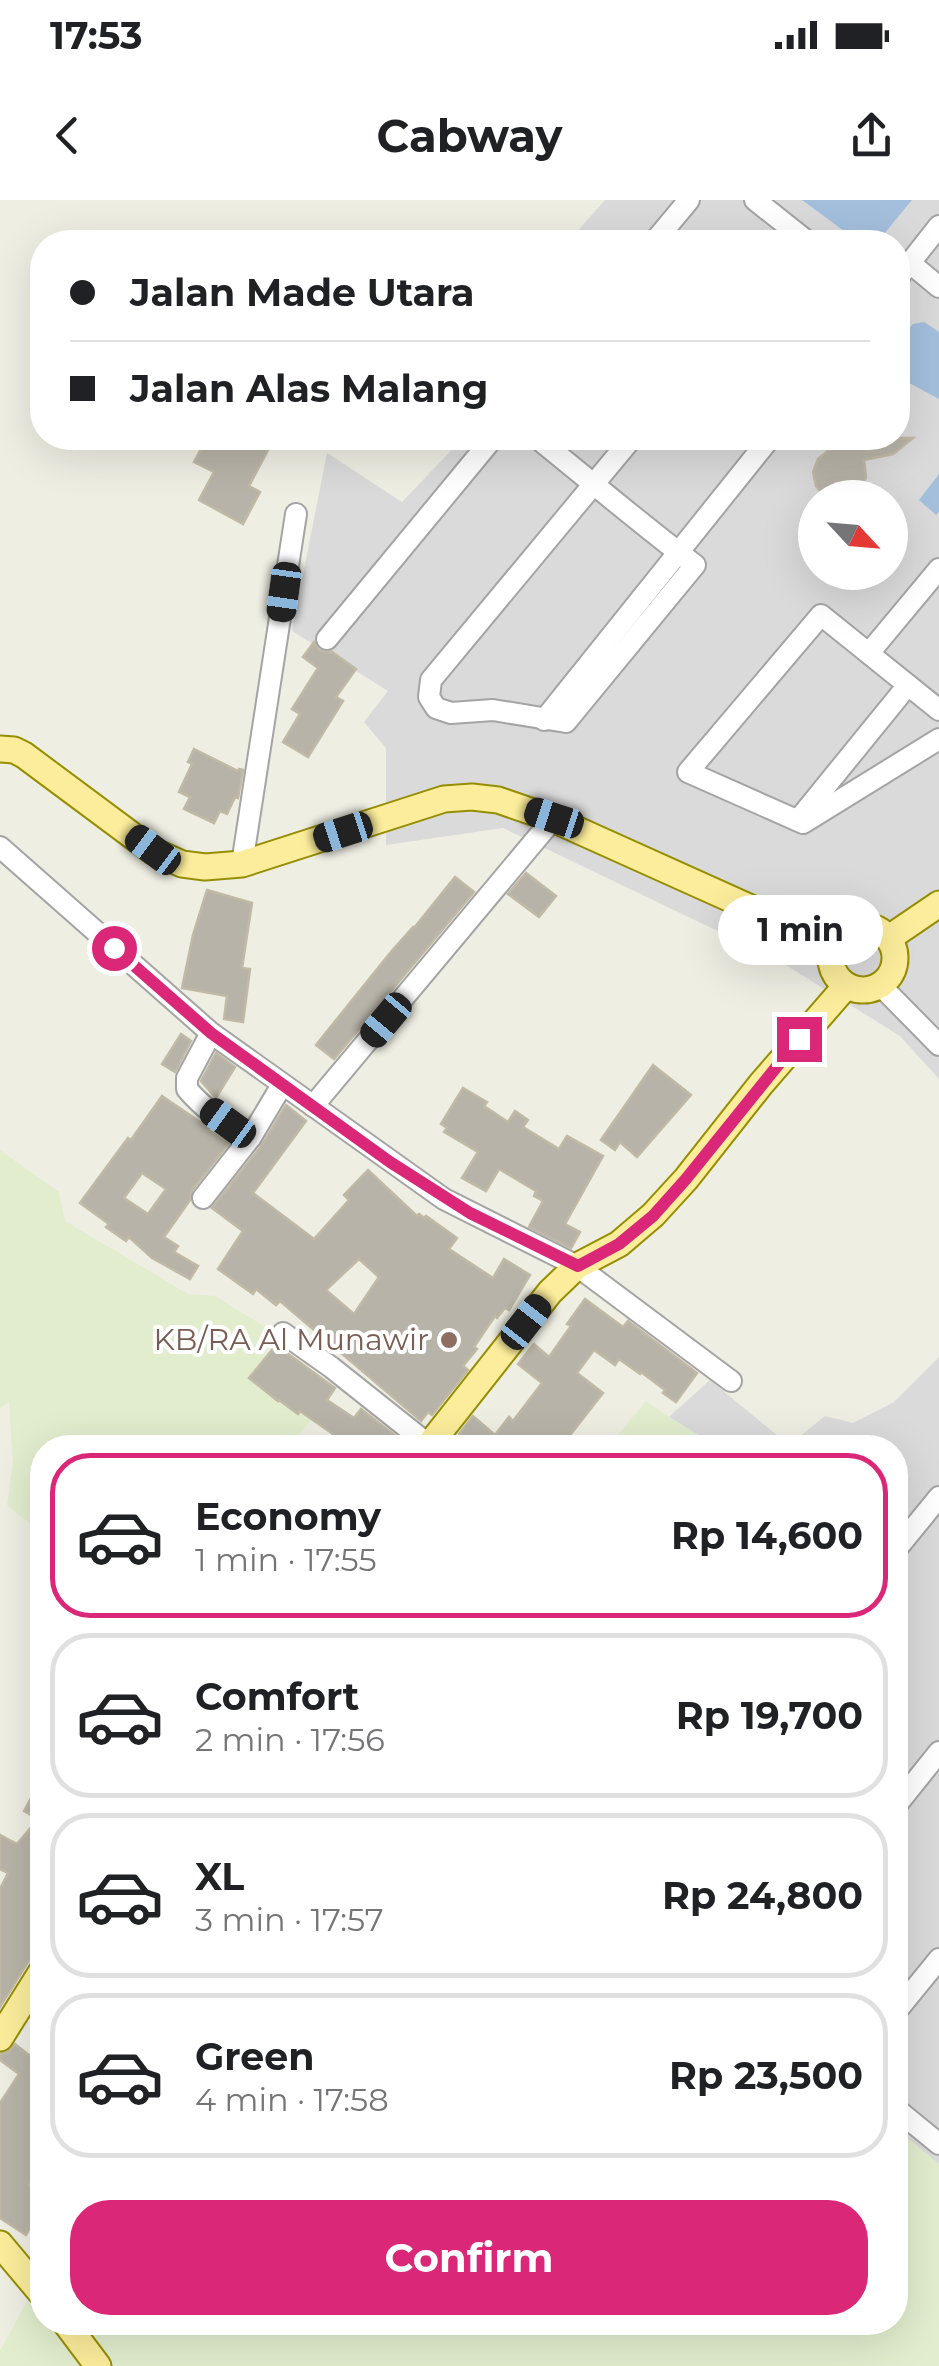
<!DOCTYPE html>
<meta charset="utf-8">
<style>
body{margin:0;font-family:Montserrat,sans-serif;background:#f2f2f2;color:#202124;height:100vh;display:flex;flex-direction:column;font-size:38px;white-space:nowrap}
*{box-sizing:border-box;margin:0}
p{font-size:32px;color:#757577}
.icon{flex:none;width:55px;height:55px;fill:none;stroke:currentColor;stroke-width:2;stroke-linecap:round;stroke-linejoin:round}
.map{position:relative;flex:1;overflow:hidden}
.details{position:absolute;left:30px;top:1235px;width:878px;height:900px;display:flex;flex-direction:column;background:#fff;border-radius:40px;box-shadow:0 10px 40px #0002}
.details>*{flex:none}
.banner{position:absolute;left:30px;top:30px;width:880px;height:220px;border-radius:40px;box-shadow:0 10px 40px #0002;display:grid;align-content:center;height:220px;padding:0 40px;background:#fff}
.needle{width:65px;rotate:116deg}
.buttons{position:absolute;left:798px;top:280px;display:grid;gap:20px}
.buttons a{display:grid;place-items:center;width:110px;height:110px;border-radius:50%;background:#fff;box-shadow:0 10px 40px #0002;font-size:50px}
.end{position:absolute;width:45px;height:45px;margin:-22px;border:12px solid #db2777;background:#fff;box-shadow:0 0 0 5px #fff}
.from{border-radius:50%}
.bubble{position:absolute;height:70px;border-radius:35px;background:#fff;box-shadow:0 10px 40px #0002;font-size:32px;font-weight:700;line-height:70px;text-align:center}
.car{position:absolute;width:30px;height:60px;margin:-30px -15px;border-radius:12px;box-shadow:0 0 8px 2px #0007;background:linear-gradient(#222 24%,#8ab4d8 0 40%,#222 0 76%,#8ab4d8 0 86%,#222 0)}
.banner b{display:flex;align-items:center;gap:35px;height:95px;font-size:38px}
.banner b+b{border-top:2px solid #e0e0e0}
.banner i{width:25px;height:25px;background:#202124}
ul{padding:18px 0 0;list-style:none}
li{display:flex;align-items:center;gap:30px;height:165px;margin:0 20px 15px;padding:0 20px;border:5px solid #e0e0e0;border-radius:40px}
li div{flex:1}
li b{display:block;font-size:38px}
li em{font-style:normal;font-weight:700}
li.active{border-color:#db2777}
li>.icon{width:90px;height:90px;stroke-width:1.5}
.cta{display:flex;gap:20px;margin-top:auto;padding:20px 40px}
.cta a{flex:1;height:115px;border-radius:40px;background:#db2777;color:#fff;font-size:40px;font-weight:700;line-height:115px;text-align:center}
.status{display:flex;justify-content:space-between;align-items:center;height:70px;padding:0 50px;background:#fff;direction:ltr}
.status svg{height:28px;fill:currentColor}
header{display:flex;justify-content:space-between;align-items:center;height:130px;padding:0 40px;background:#fff;font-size:45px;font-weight:700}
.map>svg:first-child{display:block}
.residential{fill:#dbdada;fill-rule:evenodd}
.farmland{fill:#e2edce}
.water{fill:#a3bfdc}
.building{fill:#b8b3a8;stroke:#c0b9a6;stroke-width:2.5;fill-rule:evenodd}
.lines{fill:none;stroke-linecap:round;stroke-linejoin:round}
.minor-casing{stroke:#a4a4a4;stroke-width:24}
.major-casing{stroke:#968e01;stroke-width:29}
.minor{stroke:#fff;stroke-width:20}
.major{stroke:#fbed9b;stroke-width:25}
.route{stroke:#db2777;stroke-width:12}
.education-dot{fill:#8d6e63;stroke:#fff;stroke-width:4}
.labels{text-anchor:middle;stroke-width:8;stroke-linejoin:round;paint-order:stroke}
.education-label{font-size:30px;fill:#785e54;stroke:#fff;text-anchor:end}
</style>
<div class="status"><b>17:53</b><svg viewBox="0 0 49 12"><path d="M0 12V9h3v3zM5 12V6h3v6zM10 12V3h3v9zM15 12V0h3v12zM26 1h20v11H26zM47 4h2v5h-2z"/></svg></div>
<header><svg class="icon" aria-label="back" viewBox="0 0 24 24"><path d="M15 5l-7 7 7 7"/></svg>Cabway<svg class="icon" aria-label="share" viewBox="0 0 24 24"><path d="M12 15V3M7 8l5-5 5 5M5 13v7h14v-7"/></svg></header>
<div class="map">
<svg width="939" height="2166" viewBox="0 0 939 2166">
<rect width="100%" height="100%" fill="#eeeee3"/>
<g class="residential">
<path d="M605 0H939V879L900 836 776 759 503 628 386 645V548L364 522 388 491 292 431 327 253 402 302 463 238H898V42H568ZM815 298H890V372H815Z"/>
<polygon points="939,1157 939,1964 895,1928 895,1248 718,1247 669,1217 710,1180 789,1245 825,1216 853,1223 894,1202"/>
</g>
<g class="farmland">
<polygon points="0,950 59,992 65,1021 188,1094 215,1096 270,1130 261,1177 311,1220 290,1247 42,1248 42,1334 7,1305 13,1262 9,1201 0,1209"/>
<polygon points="646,1201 669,1217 718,1247 608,1247"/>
<polygon points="895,1928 939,1964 939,2166 0,2166 0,2151 29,2098 42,2103 42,2122 895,2122"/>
</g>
<g class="water">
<polygon points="802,0 912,0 879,40 873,42 859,42"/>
<polygon points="924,122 939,132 939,199 898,177 898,140 913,124"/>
<polygon points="939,274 939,312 936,315 919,300"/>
</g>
<g class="building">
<polygon points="207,238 215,238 230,245 234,238 251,238 269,248 249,286 260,292 243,324 199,300 214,272 194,262"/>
<polygon points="857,238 913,238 893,254 864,260 866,277 861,290 852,298 824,296 816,286 813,272 818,259 829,250 858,245"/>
<polygon points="314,442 319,450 332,452 356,469 336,497 343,501 308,557 283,542 300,514 292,509 318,468 303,457"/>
<polygon points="194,549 238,571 239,569 243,570 238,598 235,597 227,614 220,611 214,623 184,609 190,597 179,592 192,564 188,562"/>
<polygon points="526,673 556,696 539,717 508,694"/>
<polygon points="455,677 474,692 334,859 316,845 390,753 413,727 414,728"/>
<polygon points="207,690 252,703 242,768 250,769 243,822 224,819 227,796 182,788 193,735"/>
<polygon points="181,834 191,841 175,872 162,864"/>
<polygon points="216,853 235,867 216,898 201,881"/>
<polygon points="653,865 691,895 637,957 620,942 615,950 601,940"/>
<polygon points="463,888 487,902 484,906 508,922 515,911 528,920 523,927 559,949 567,936 603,956 565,1024 580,1032 571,1048 529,1027 543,1001 534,996 536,991 499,969 486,991 462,978 478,952 444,932 447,928 441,924"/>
<path d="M162 896 209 928 208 930 229 943 192 990 190 1000 164 1037 178 1046 174 1052 198 1066 190 1079 152 1058 129 1037 126 1041 106 1027 109 1024 80 1003 128 938 131 940ZM142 973 166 989 148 1014 124 998Z"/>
<path d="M286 905 306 921 253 993 314 1039 349 1000 344 995 368 970 417 1016 419 1014 424 1018 426 1016 457 1038 449 1049 493 1078 504 1059 530 1075 509 1110 505 1108 497 1118 495 1116 474 1147 477 1149 463 1166 468 1170 432 1215 428 1212 421 1221 280 1101 276 1105 256 1089 253 1094 218 1069 243 1031 212 1008 262 945ZM359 1059 379 1077 354 1114 326 1090Z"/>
<polygon points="585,1099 623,1127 628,1121 697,1173 676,1202 663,1193 665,1190 641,1172 640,1174 619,1159 615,1165 594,1150 577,1173 603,1193 560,1248 475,1248 459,1234 473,1216 495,1235 509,1217 513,1221 542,1183 518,1164 534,1144 549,1157 571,1126 567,1124"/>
<polygon points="276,1145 335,1188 327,1200 354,1218 361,1209 406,1244 403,1248 323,1248 333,1234 300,1211 298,1214 279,1200 278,1201 249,1178"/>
<polygon points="31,1598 42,1604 42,1755 35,1756 28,1762 0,1807 0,1689 8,1673 0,1669 0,1635 17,1644 38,1619 24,1611"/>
<polygon points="15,1844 42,1865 42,1965 29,1985 42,1992 42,2006 26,2035 0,2018 0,1903 19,1874 0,1860 0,1854 8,1852"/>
</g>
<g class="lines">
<g class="minor-casing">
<g id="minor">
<polyline points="755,0 808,42"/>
<polyline points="654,42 689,0"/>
<polyline points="910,63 939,87"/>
<polyline points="898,78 939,26"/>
<path d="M537 238C589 280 641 324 695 365L566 522 493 510 451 513 436 508 429 497 431 480 632 238"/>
<polyline points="327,439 493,238"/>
<polyline points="869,453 939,369"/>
<polyline points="939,510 821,415 688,572 803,623 939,539"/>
<polyline points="544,520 770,238"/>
<polyline points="799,619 908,485"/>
<polyline points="0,647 211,833 444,999 577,1066 731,1181"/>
<polyline points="242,664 296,314"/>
<polyline points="880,785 939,845"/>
<path d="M211 833 187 878V889C201 906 230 929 251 937"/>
<polyline points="313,906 553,619"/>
<polyline points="203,998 251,937 282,885"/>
<polyline points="283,1133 331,1167 429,1245"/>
<polyline points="895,1351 939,1297"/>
<polyline points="895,1607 939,1552"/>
<polyline points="895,1813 939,1759"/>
<polyline points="895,1908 939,1944"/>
</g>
</g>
<g class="major-casing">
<g id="major">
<polyline points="0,549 14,550 24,555 153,651 182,664 205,667 242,664 444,599 472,597 498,600 553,619 833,745"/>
<circle cx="863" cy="758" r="32"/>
<polyline points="889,738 939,704"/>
<polyline points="427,1248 550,1092 577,1066 619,1044 653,1015 686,979 761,884 846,786"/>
<polyline points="0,1838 42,1771"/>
<polyline points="0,2044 42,2094"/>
<polyline points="65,2122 98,2166"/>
</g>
</g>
<use href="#minor" class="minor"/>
<use href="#major" class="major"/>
</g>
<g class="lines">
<polyline class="route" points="114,748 211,833 390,962 470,1013 578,1066 619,1044 653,1016 686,979 799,839"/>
</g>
<circle class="education-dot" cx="449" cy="1140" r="10"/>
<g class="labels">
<g class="education-label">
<text x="429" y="1150">KB/RA Al Munawir</text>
</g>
</g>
</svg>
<div class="buttons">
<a><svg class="needle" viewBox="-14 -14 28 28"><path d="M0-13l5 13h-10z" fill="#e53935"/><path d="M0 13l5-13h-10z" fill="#757577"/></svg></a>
</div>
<i class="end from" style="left:114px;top:748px"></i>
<i class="end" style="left:799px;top:839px"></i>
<div class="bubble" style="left:718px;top:695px;width:165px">1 min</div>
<i class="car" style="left:284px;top:392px;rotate:188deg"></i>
<i class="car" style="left:554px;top:618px;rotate:288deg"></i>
<i class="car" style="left:343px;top:632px;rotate:252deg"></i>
<i class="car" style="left:153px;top:650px;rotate:307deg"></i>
<i class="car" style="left:386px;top:820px;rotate:220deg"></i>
<i class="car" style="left:228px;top:923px;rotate:306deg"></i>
<i class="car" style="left:526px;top:1122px;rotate:38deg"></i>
<div class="banner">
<b><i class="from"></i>Jalan Made Utara</b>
<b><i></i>Jalan Alas Malang</b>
</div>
<section class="details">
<ul>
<li class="active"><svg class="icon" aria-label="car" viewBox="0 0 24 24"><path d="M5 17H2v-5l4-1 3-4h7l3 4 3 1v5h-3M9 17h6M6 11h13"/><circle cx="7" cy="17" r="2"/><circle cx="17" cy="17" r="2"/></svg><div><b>Economy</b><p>1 min · 17:55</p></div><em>Rp 14,600</em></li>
<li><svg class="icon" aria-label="car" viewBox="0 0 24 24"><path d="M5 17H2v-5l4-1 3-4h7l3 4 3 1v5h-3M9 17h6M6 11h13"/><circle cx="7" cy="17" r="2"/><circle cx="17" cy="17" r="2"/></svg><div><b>Comfort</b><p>2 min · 17:56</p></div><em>Rp 19,700</em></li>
<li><svg class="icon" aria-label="car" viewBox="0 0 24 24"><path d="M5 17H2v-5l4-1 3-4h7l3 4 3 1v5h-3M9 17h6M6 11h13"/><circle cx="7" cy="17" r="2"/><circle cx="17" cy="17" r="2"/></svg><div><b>XL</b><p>3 min · 17:57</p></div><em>Rp 24,800</em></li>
<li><svg class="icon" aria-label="car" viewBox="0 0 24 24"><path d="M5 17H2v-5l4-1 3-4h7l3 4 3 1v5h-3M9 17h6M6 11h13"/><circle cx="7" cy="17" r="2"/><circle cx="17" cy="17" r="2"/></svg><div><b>Green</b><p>4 min · 17:58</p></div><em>Rp 23,500</em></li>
</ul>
<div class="cta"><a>Confirm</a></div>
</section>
</div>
